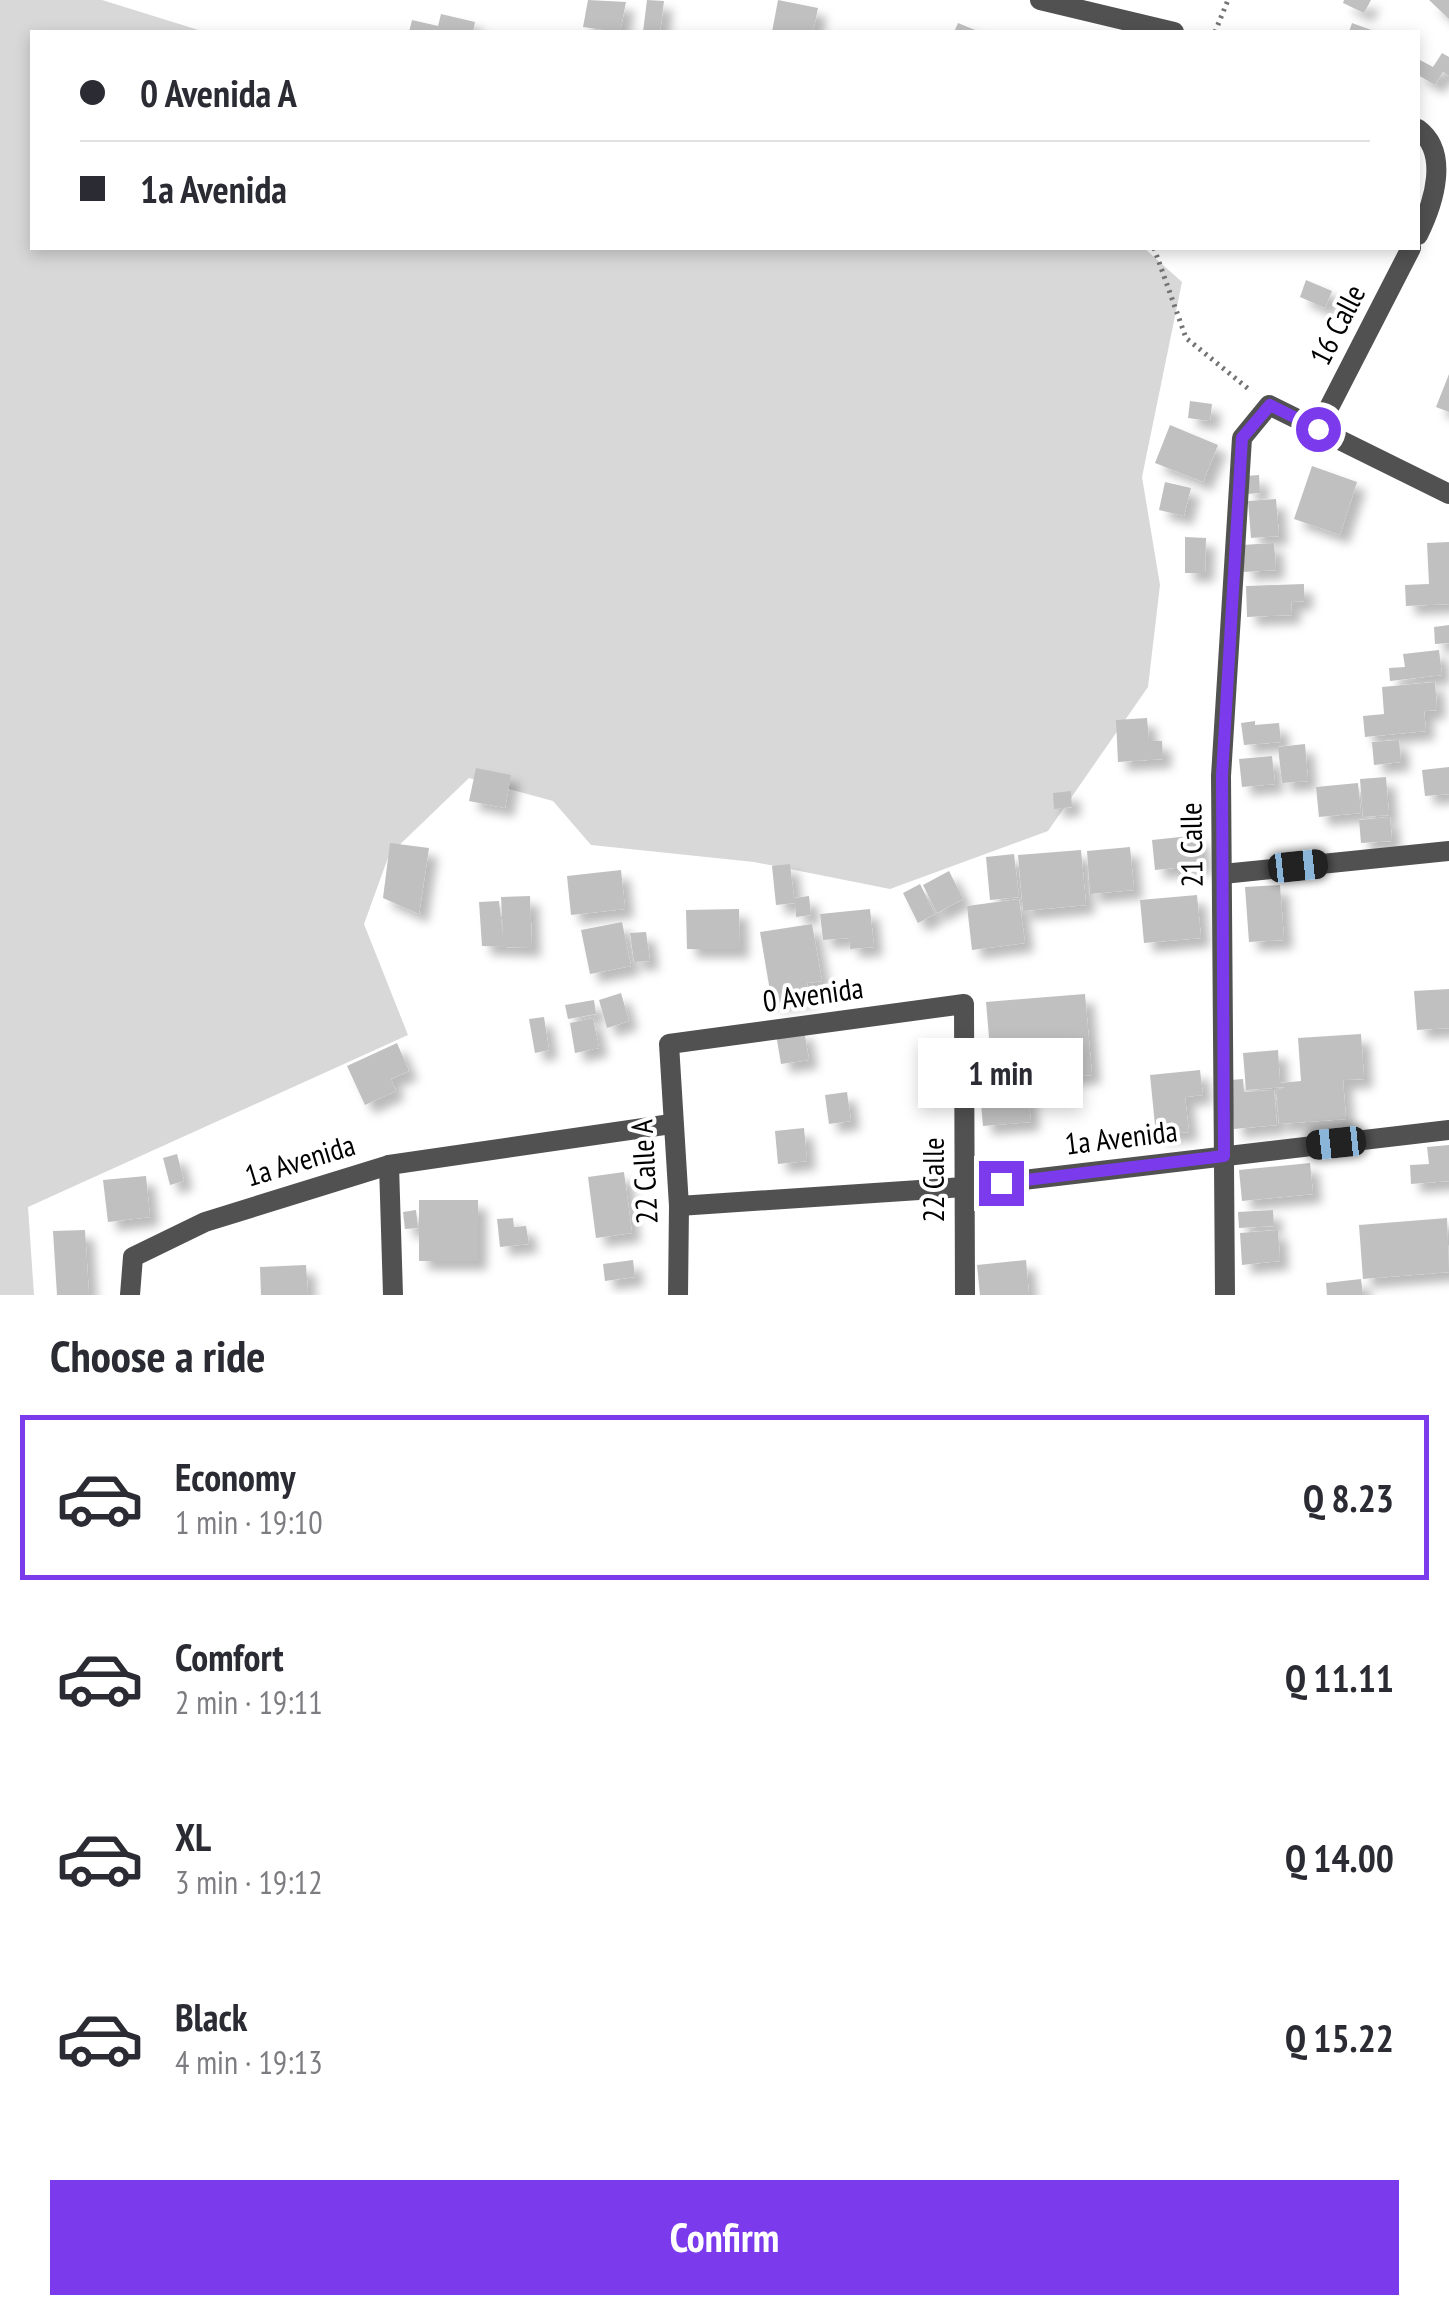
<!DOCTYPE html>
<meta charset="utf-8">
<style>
body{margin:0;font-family:"PT Sans Narrow",sans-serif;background:#f2f2f3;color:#2b2b33;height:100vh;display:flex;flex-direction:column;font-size:38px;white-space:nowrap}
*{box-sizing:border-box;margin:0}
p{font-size:32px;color:#7c7c81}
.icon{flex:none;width:55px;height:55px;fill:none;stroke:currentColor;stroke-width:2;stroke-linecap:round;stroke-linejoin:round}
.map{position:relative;height:1295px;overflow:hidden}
.side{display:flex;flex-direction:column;background:#fff;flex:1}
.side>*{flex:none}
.guide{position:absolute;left:30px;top:30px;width:1390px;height:220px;border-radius:0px;box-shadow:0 5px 15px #0003;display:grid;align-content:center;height:220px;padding:0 50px;background:#fff}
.end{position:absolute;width:45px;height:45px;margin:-22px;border:12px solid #7c3aed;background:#fff;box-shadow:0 0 0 5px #fff}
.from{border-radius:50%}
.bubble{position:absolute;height:70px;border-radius:0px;background:#fff;box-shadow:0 5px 15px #0003;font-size:32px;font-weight:700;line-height:70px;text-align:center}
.car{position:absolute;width:30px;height:60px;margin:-30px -15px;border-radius:12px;box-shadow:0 0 8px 2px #0007;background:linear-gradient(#222 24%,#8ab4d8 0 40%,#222 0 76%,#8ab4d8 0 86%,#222 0)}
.guide b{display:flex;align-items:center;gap:35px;height:95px;font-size:38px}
.guide b+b{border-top:2px solid #e1e1e2}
.guide i{width:25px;height:25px;background:#2b2b33}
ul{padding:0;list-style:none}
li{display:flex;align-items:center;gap:30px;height:165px;margin:0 20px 15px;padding:0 30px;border:5px solid transparent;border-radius:0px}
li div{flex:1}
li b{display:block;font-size:38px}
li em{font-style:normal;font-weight:700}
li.selected{border-color:#7c3aed}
li>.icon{width:90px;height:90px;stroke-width:1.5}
h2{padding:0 50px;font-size:45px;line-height:120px}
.button{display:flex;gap:20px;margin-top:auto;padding:20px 50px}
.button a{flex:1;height:115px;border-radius:0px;background:#7c3aed;color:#fff;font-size:40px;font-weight:700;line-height:115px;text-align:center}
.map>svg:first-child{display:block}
.green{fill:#d8d8d8}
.building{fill:#c0c0c0;filter:url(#shadow)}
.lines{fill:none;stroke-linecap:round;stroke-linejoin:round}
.path{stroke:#737373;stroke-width:5;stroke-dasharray:2.5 5;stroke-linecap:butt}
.minor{stroke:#515151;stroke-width:20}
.route{stroke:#7c3aed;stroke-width:12}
.labels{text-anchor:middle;stroke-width:8;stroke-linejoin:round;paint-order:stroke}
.street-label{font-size:30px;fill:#000;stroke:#fff}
</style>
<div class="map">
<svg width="1449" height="1295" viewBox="0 0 1449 1295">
<defs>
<filter id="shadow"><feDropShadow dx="9" dy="9" stdDeviation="5" flood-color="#0004"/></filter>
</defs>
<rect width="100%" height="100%" fill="#fff"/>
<polygon class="green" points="0,0 102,0 205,32 32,32 32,248 1144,248 1182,282 1142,477 1160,585 1148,687 1048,831 890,889 754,862 591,845 553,801 469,778 389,855 364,924 408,1035 28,1207 34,1295 0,1295"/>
<g class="building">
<polygon points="588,0 626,2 620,32 583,27"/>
<polygon points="647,0 664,1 660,32 643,32"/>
<polygon points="778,0 818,8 813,32 772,32"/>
<polygon points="1344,0 1371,0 1364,13 1343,3"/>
<polygon points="1429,0 1449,0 1449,19"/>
<polygon points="441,14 475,22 473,32 409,32 412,20 438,26"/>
<polygon points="958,23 980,32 954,32"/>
<polygon points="1352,23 1377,32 1349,32"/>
<polygon points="1442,53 1449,57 1449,76 1443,72 1435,85 1418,75 1418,65 1420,60 1433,67"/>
<polygon points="1306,280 1332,291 1325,308 1300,297"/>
<polygon points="1449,374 1449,412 1436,407"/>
<polygon points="1190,401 1212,404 1210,421 1188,418"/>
<polygon points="1170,425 1218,445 1203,482 1155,463"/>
<polygon points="1312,466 1357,482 1340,535 1294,519"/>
<polygon points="1259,475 1260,493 1247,494 1246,476"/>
<polygon points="1165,482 1191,488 1184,516 1159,510"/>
<polygon points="1276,499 1279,536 1251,538 1248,501"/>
<polygon points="1185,537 1206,538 1205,573 1185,573"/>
<polygon points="1449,542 1449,604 1406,606 1405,585 1429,584 1427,543"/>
<polygon points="1274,543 1276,570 1244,572 1242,545"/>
<polygon points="1304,584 1304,601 1291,602 1292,615 1247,617 1246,586"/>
<polygon points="1449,625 1449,643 1435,644 1434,627"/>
<polygon points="1439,650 1442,675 1390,681 1389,668 1405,667 1403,654"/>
<polygon points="1435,682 1437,710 1424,711 1426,731 1365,737 1363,716 1384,714 1382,687"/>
<polygon points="1147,718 1149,741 1162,741 1163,759 1118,762 1116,720"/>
<polygon points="1255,721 1255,725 1279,723 1281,742 1244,745 1241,723"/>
<polygon points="1399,740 1401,762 1374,765 1372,742"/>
<polygon points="1305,744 1308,781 1282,783 1278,747"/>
<polygon points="1272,756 1275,784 1242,787 1239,759"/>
<polygon points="1449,767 1449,794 1425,796 1422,770"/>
<polygon points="476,768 511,775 505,808 469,801"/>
<polygon points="1386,777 1389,815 1363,817 1360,779"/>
<polygon points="1358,783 1361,813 1319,817 1316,787"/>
<polygon points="1071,791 1072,807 1054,809 1053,793"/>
<polygon points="1390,817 1392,841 1361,843 1359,820"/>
<polygon points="1199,835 1203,865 1155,870 1152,840"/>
<polygon points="390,843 429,848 419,914 383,898"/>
<polygon points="1130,847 1134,890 1090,894 1087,851"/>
<polygon points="1081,850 1086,905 1023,911 1018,855"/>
<polygon points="1014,854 1019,897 990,900 986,857"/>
<polygon points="790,864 794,898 809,896 811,915 796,917 795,903 776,905 772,866"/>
<polygon points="621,870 625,909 571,915 567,876"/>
<polygon points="949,871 963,899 937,913 923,885"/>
<polygon points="920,884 935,914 918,923 903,893"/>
<polygon points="1280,885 1284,940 1249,942 1245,887"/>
<polygon points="1197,895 1201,938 1144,943 1140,900"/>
<polygon points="530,896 532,948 482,946 479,902 499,901 503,937 501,897"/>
<polygon points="1019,899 1025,943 972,950 967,906"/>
<polygon points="739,909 740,949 687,949 686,910"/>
<polygon points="870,909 874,947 850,949 849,938 823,940 820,914"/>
<polygon points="622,922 631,966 590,974 581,930"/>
<polygon points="812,924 822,981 807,983 809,997 772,1003 760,932"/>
<polygon points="646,932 650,961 634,962 630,933"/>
<polygon points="1449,989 1449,1028 1417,1030 1414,991"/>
<polygon points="621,993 629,1021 607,1028 599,1000"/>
<polygon points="1085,994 1092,1075 1064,1077 1062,1055 991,1061 986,1002"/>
<polygon points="594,1000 596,1014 568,1019 565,1005"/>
<polygon points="544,1017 549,1050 535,1053 529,1019"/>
<polygon points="593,1018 599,1048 575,1053 570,1023"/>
<polygon points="804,1030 809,1060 781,1064 776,1034"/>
<polygon points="1361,1034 1364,1079 1343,1080 1346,1119 1279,1124 1276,1090 1285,1087 1246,1090 1243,1053 1278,1050 1280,1083 1301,1081 1298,1038"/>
<polygon points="397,1043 409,1071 391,1079 396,1091 365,1105 347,1066"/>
<polygon points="1200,1070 1203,1095 1185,1097 1189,1132 1156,1135 1150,1075"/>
<polygon points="1243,1079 1244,1092 1274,1090 1277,1125 1234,1129 1230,1080"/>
<polygon points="1027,1088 1031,1122 983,1126 980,1092"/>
<polygon points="847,1092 851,1121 829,1124 825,1095"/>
<polygon points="804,1128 807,1161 778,1164 775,1131"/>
<polygon points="1449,1145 1449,1181 1411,1184 1410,1165 1429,1164 1427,1147"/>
<polygon points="177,1154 184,1181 170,1185 163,1158"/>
<polygon points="1310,1163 1313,1194 1242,1201 1239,1170"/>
<polygon points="624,1172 632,1233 596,1238 588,1177"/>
<polygon points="146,1176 150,1217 108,1222 103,1180"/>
<rect x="419" y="1200" width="59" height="61"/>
<polygon points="416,1210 418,1228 405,1229 403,1212"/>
<polygon points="1273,1210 1274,1226 1239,1228 1238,1212"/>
<polygon points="513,1218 514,1227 526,1226 529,1244 500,1247 497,1219"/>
<polygon points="1447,1218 1449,1272 1363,1279 1359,1225"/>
<polygon points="85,1230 89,1295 57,1295 53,1231"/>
<polygon points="1278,1230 1280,1261 1242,1265 1240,1233"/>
<polygon points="633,1260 635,1277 605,1281 603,1264"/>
<polygon points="1026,1260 1029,1295 980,1295 977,1265"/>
<polygon points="306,1265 308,1295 261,1295 260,1267"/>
<polygon points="1361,1279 1363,1295 1327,1295 1326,1283"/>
</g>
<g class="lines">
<g class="path">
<polyline points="1215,32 1228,0"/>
<polyline points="1154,248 1186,338 1251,391"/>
</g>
<g class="minor">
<polyline points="1040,0 1174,32"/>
<path d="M1418 129C1449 152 1435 201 1418 235"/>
<polyline points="1318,429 1411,248"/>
<polyline points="1223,874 1449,851"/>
<polyline points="389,1165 393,1295"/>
<polyline points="679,1206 964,1187 1449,1130"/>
<polyline points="130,1295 133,1257 205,1222 389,1165 671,1124"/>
<polyline points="678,1295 679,1206 669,1044 964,1004 965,1295"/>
<polyline points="1225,1295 1221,776 1242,438 1269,405 1449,494"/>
</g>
</g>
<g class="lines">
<polyline class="route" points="1001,1183 1224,1156 1222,776 1242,438 1270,405 1318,429"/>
</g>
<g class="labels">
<g class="street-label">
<text transform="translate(1338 325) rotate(-63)" y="10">16 Calle</text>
<text transform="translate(1192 845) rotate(-91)" y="10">21 Calle</text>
<text transform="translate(813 995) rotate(-8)" y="10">0 Avenida</text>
<text transform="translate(1121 1138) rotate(-7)" y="10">1a Avenida</text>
<text transform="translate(300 1161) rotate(-17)" y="10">1a Avenida</text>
<text transform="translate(645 1172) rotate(-93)" y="10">22 Calle A</text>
<text transform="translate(934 1180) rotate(-90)" y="10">22 Calle</text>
</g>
</g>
</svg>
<i class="end from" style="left:1318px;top:429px"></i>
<i class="end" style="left:1001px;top:1183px"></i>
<div class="bubble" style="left:918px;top:1038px;width:165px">1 min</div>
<i class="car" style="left:1298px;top:866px;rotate:84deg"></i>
<i class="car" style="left:1336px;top:1143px;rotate:264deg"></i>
<div class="guide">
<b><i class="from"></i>0 Avenida A</b>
<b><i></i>1a Avenida</b>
</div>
</div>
<section class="side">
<h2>Choose a ride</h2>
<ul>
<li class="selected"><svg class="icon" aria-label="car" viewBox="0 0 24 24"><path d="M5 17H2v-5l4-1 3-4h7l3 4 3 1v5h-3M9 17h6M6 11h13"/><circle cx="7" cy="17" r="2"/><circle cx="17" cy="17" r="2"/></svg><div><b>Economy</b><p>1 min · 19:10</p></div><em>Q 8.23</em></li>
<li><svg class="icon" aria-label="car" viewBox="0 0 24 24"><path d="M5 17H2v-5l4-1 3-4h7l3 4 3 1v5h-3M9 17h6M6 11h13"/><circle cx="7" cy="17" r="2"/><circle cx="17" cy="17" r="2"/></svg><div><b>Comfort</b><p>2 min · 19:11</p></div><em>Q 11.11</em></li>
<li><svg class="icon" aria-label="car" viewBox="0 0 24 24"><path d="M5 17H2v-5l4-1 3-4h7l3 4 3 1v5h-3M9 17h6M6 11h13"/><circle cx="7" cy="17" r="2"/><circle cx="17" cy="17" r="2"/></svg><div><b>XL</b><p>3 min · 19:12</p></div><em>Q 14.00</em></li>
<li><svg class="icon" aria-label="car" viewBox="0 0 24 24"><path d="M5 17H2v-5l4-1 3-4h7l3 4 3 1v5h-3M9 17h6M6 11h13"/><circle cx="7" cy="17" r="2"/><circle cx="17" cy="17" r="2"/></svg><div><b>Black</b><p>4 min · 19:13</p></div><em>Q 15.22</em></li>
</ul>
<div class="button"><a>Confirm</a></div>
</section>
